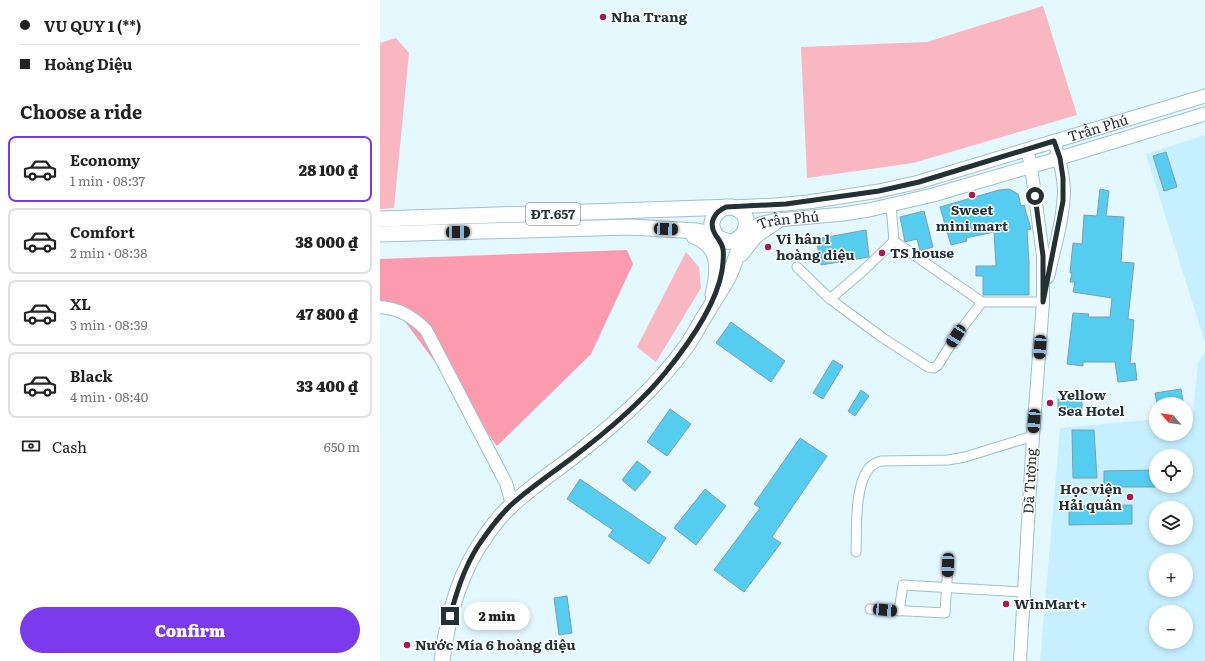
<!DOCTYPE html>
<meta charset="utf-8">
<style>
body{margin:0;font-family:Literata,serif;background:#f6f6f6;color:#222;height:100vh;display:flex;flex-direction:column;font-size:15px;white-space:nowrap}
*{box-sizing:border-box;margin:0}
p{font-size:13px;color:#767676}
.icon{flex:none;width:22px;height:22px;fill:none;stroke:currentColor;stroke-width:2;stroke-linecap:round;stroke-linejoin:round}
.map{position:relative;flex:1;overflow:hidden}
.details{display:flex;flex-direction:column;background:#fff;width:380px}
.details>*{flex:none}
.top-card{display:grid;align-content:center;height:88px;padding:0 20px;background:#fff}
.needle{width:26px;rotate:298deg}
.tools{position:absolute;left:769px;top:397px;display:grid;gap:8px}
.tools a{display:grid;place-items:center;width:44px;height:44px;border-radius:50%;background:#fff;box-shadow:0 2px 6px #0003;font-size:20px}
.end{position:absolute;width:18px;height:18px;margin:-9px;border:5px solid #233034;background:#fff;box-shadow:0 0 0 2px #fff}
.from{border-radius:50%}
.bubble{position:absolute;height:28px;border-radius:14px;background:#fff;box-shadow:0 2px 6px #0003;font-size:13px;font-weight:800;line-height:28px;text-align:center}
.car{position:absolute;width:12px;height:24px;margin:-12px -6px;border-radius:5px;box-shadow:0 0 3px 1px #0007;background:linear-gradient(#222 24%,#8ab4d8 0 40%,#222 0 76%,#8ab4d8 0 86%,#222 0)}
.top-card b{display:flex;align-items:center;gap:14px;height:38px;font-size:15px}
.top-card b+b{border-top:1px solid #e0e0e0}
.top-card i{width:10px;height:10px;background:#222}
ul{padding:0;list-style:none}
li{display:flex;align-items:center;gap:12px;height:66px;margin:0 8px 6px;padding:0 12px;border:2px solid #e0e0e0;border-radius:8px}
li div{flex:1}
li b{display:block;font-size:15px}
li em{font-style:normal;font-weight:800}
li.selected{border-color:#7c3aed}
li>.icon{width:36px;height:36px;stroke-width:1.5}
h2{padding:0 20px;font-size:18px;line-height:48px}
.pay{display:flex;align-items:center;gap:10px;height:44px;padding:0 20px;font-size:15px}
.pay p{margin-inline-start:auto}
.button{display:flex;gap:8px;margin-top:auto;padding:8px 20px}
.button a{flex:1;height:46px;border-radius:24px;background:#7c3aed;color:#fff;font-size:16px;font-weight:800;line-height:46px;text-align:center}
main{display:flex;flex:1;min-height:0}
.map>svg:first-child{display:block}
.built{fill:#c6f0ff;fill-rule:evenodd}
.green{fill:#f8b7c1}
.forest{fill:#fc9bad}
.building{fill:#55cdf0;stroke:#7f9ea9}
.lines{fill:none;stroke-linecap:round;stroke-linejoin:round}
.minor-casing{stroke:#a0c0cb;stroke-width:11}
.tertiary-casing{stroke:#a0c0cb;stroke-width:14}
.secondary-casing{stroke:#a0c0cb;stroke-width:15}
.primary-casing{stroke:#a0c0cb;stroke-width:17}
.minor{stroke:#fff;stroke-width:9}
.tertiary{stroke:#fff;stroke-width:12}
.secondary{stroke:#fff;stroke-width:13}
.primary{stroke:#fff;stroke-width:15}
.route{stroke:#233034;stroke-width:5}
.poi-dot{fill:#ab184b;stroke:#fff;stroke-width:1.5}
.labels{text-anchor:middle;stroke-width:3;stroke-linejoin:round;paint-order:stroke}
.shield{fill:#fff;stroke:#656e71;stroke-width:1}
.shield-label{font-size:13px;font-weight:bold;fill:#233034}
.poi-label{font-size:14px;font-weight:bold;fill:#233034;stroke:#fff;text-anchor:start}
.street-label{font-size:14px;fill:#233034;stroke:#fff}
</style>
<main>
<section class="details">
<div class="top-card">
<b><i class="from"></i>VU QUY 1 (**)</b>
<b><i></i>Hoàng Diệu</b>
</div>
<h2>Choose a ride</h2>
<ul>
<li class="selected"><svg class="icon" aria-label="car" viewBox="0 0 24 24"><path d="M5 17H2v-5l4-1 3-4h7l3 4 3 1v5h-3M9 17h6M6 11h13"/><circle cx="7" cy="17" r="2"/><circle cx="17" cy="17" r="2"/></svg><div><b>Economy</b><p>1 min · 08:37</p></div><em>28 100 ₫</em></li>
<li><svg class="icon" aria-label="car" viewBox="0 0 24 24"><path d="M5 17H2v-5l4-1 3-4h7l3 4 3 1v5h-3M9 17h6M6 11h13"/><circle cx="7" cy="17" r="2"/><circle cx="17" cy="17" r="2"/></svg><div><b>Comfort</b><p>2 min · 08:38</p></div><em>38 000 ₫</em></li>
<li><svg class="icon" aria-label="car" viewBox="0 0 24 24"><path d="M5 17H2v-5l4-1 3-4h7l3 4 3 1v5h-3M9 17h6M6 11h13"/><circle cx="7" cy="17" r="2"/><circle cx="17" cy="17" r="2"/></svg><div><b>XL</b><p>3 min · 08:39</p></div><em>47 800 ₫</em></li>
<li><svg class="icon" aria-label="car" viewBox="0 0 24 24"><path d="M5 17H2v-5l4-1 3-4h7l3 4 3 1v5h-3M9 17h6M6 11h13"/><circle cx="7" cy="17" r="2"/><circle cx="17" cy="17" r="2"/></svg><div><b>Black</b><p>4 min · 08:40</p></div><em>33 400 ₫</em></li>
</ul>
<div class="pay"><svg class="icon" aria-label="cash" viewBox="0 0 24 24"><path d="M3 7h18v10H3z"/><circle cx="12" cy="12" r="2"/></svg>Cash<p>650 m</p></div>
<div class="button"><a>Confirm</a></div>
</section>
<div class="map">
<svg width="825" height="661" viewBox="0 0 825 661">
<rect width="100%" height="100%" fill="#e4f8ff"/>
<g class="built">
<polygon points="825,135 825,343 766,154"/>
<path d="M825 352V661H660L680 428 776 419V434H806V416L813 415 818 363ZM776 456H806V486H776ZM776 508H806V538H776ZM776 560H806V590H776ZM776 612H806V642H776Z"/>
</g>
<g class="green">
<polygon points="663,6 697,115 533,163 427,178 421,47 547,42"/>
<polygon points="16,38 29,53 14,208 0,209 0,43"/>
<polygon points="306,252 319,267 321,288 276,362 257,347"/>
</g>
<polygon class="forest" points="247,250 253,264 211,354 117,446 12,304 0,303 0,259"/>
<g class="building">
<polygon points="786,152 797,187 784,191 773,156"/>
<polygon points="629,189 638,194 641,206 644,205 651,229 647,230 649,263 649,295 603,295 603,276 596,276 596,266 616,266 614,232 586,238 587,241 571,245 560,207 619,190"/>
<polygon points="720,189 729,191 726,216 744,217 741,262 754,263 748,319 754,320 750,364 755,363 757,380 738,382 735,362 703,362 703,366 687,364 693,313 709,314 708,317 730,317 732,298 693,292 695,282 690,282 692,273 690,273 693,243 702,244 704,215 717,216"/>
<polygon points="544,211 553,247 540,251 537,239 525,242 520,217"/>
<polygon points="486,230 489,257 441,265 436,239"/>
<polygon points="351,322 405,361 391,382 336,343"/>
<polygon points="453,360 463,366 443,399 433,393"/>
<polygon points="801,389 803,401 777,404 775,393"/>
<polygon points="481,390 489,396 475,416 468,411"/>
<polygon points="702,398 702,411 678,411 678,399"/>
<polygon points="290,409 311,424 287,456 267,442"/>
<polygon points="692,430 714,430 717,478 693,478"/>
<polygon points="420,438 447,456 392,537 401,543 364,592 334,570 380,508 374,504"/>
<polygon points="257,461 271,472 255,491 242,480"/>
<polygon points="776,470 776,487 724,487 724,471"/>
<polygon points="200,479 286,538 269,564 228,536 233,530 187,499"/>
<polygon points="325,489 346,506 316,545 294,528"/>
<polygon points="752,505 752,524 689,525 689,506"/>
<polygon points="187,596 192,633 179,635 174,598"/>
</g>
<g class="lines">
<g class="minor-casing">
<g id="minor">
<polyline points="514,241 602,302"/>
<polyline points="417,267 450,299 503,338 548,367 554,368 558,365 576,336 602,302 663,302"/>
<polyline points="450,299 484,270 514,241 511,205"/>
<path d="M476 552C477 529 474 485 490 467 493 464 497 462 501 461L568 460 585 457 653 436"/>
<polyline points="490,609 565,613 568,565"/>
<polyline points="519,611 523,585 644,592"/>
</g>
</g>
<g class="tertiary-casing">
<g id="tertiary">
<path d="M668 277C674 249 684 218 684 189 683 173 679 157 674 141"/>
<path d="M0 307C20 309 32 316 46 330L126 483 132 504"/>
<polyline points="640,661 653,436 663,302 663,256 651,166 647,150"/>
</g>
</g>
<g class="secondary-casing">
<g id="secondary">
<path id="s1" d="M352 207 395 205 428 202 499 191 539 182 825 96"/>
<path id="s2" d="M364 233 373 227 383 223 398 220 463 214 489 210 553 195 680 158 825 114"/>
</g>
</g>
<g class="primary-casing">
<g id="primary">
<path d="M0 219 352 207C373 213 366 228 361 244 357 255 353 267 348 278 341 290 333 302 326 314 319 325 313 337 306 347 276 387 242 418 203 449 180 468 154 484 132 505 122 513 114 524 107 534 79 572 68 615 62 661"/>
<path d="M0 234 250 227 317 231C320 232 323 232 326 233 341 237 351 250 364 233"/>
<path d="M314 236C341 246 339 270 333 295"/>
<path d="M340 242C338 238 335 235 333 230 329 220 336 211 346 207"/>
<polyline points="361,254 375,236 398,220"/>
</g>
</g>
<use href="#minor" class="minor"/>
<use href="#tertiary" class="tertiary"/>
<use href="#secondary" class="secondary"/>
<use href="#primary" class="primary"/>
</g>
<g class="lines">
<path class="route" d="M70 616C77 591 84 568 98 546 108 531 119 516 132 504 151 487 172 473 192 458 225 433 259 405 285 373 307 346 336 305 342 271 343 264 344 256 343 249 342 243 338 239 335 234 328 222 335 212 346 207L406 204 499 191 539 182 674 141 680 158 683 178V201L663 302V256L655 196"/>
</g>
<g class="poi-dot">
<circle cx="223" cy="17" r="4"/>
<circle cx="592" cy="195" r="4"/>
<circle cx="388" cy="247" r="4"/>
<circle cx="502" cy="253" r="4"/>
<circle cx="670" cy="403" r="4"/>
<circle cx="750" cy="497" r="4"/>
<circle cx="626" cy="604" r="4"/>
<circle cx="27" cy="645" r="4"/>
</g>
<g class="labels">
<rect class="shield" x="146" y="203" width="54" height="22" rx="3"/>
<g class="shield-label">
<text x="173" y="219">ĐT.657</text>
</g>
<g class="poi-label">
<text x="231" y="22">Nha Trang</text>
<text x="592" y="215" text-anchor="middle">Sweet<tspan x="592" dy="16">mini mart</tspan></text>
<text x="396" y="244">Vi hân 1<tspan x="396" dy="16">hoàng diệu</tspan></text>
<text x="510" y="258">TS house</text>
<text x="678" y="400">Yellow<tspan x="678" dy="16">Sea Hotel</tspan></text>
<text x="742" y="494" text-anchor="end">Học viện<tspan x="742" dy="16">Hải quân</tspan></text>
<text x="634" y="609">WinMart+</text>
<text x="35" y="650">Nước Mía 6 hoàng diệu</text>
</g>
<g class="street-label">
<text dy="5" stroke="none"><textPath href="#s1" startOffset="376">Trần Phú</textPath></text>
<text dy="5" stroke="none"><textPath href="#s2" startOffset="47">Trần Phú</textPath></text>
<text transform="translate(650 481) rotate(-87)" y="5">Dã Tượng</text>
</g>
</g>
</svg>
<div class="tools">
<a><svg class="needle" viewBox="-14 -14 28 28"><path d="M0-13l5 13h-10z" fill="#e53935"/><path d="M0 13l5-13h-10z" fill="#767676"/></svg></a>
<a><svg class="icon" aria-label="locate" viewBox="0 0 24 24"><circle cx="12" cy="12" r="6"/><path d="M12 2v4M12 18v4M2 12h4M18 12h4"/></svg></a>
<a><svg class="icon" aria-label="layers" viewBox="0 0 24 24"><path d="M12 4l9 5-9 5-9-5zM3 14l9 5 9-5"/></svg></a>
<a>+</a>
<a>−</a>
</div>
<i class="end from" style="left:655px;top:196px"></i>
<i class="end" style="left:70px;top:616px"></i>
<div class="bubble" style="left:84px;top:602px;width:66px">2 min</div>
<i class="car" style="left:286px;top:229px;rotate:93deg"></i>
<i class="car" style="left:78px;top:232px;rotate:89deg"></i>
<i class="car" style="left:576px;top:336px;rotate:213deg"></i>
<i class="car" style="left:660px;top:347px;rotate:184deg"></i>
<i class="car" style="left:654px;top:421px;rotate:184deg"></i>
<i class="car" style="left:568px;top:565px;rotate:182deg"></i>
<i class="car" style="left:505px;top:610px;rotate:95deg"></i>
</div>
</main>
